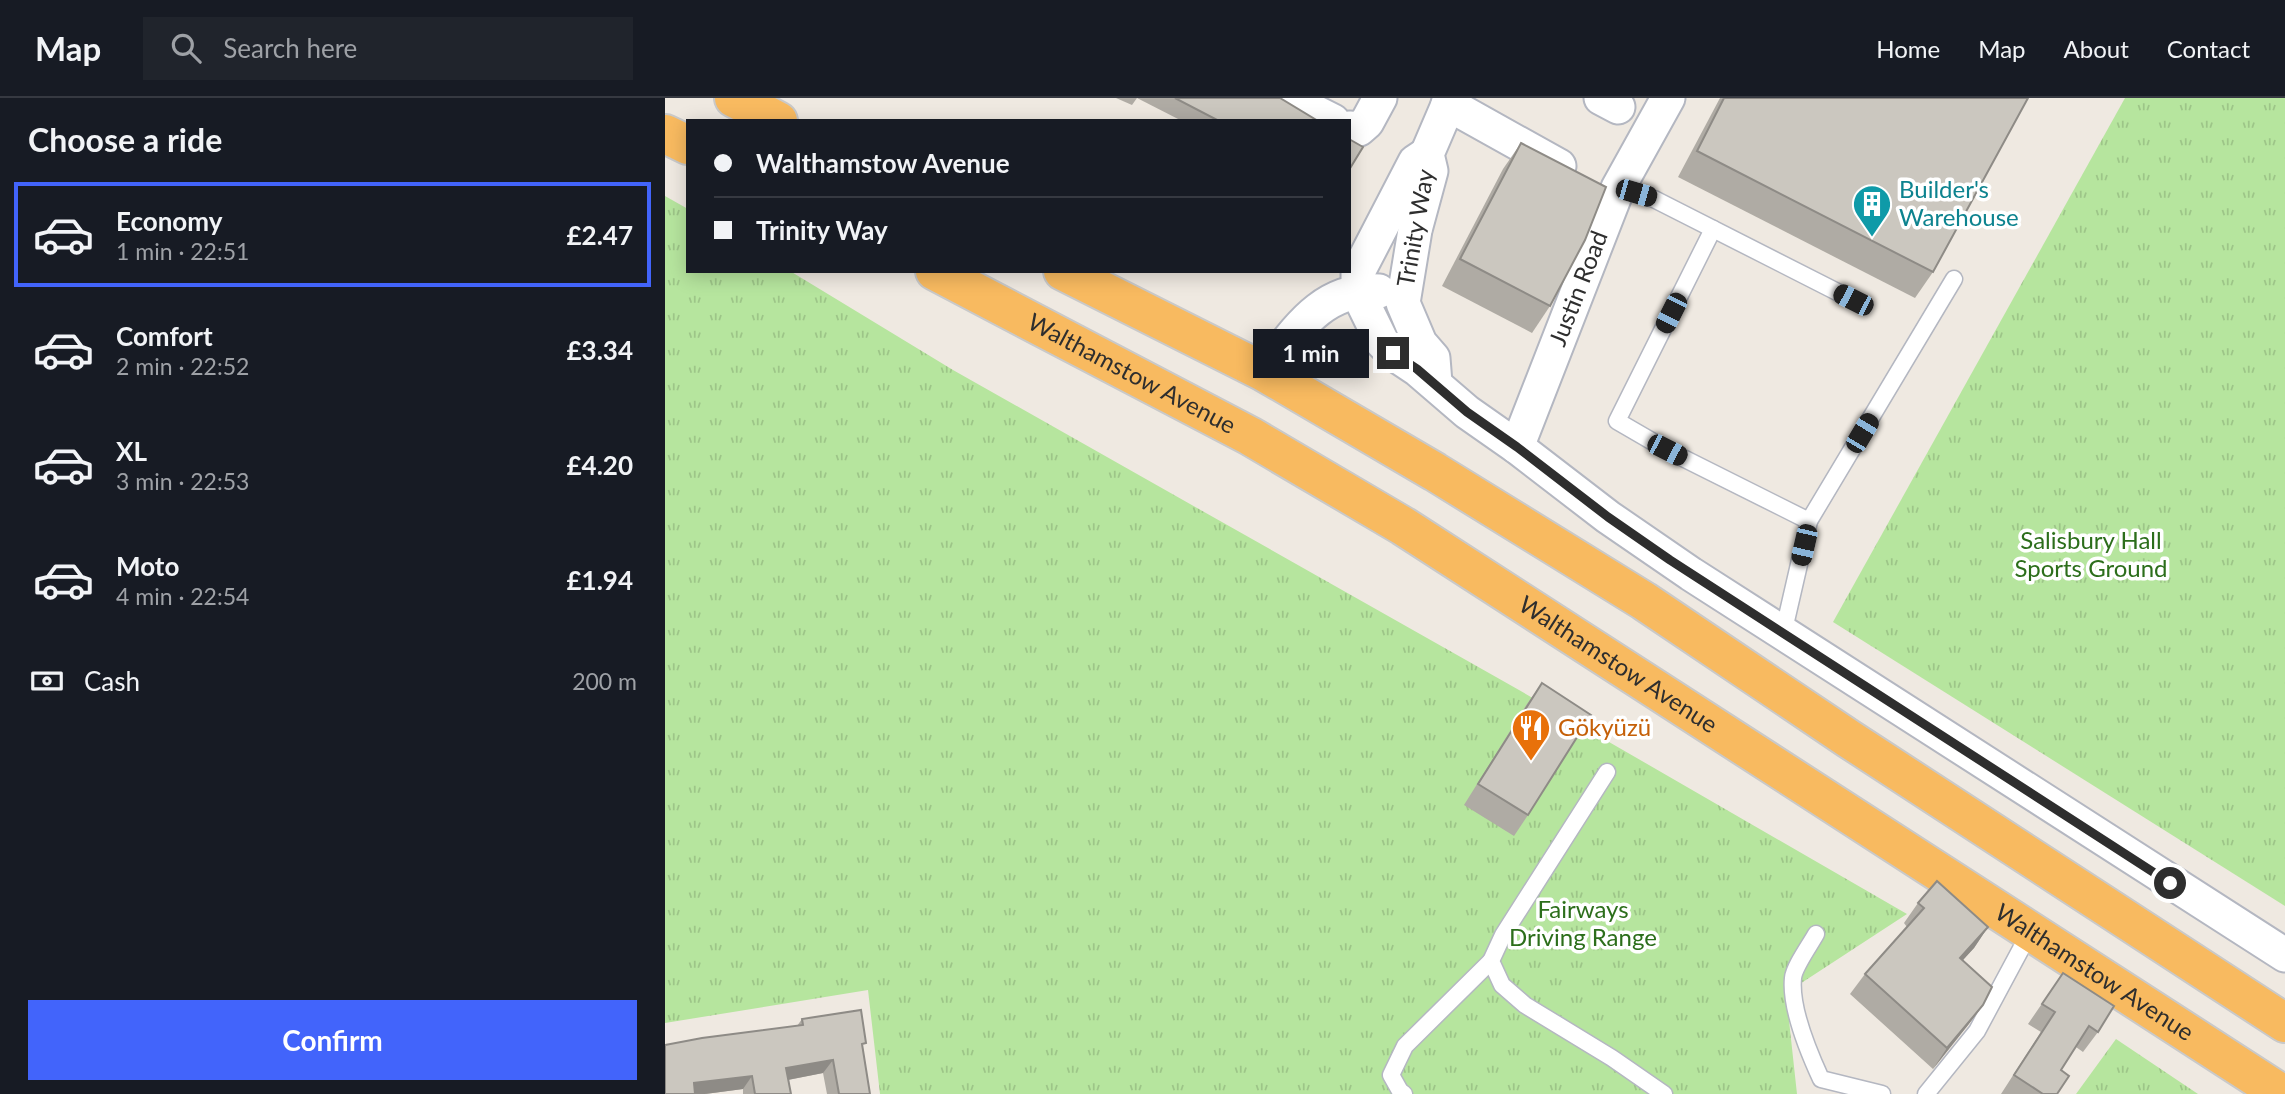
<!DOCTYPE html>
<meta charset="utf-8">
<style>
body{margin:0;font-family:Lato,sans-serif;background:#20242c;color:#f1f3f6;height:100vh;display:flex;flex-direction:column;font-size:26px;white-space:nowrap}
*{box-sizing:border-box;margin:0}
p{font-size:23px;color:#9ea1a6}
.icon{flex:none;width:38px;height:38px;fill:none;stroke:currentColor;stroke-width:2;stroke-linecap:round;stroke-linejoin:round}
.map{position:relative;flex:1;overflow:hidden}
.details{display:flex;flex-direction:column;background:#171b24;width:665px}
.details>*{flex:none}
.hud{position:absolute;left:21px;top:21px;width:665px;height:154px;border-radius:0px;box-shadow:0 4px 18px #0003;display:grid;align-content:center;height:154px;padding:0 28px;background:#171b24}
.end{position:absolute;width:32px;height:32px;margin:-16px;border:9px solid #2e2e2e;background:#fff;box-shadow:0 0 0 4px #fff}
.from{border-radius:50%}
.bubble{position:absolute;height:49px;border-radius:0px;background:#171b24;box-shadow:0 4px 18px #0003;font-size:23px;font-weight:700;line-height:49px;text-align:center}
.car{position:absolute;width:21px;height:42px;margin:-21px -10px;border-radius:9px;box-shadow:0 0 5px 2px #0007;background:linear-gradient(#222 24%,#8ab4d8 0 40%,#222 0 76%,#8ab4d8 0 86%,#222 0)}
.hud b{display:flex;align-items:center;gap:24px;height:66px;font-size:26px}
.hud b+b{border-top:2px solid #363941}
.hud i{width:18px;height:18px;background:#f1f3f6}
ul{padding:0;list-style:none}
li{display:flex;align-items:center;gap:21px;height:105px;margin:0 14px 10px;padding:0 14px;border:4px solid transparent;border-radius:0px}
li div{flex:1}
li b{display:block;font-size:26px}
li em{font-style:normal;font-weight:700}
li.current{border-color:#4264fb}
li>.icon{width:63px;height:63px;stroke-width:1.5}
h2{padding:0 28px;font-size:32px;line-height:84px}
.pay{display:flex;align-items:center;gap:18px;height:77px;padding:0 28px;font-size:26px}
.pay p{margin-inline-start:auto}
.cta{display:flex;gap:14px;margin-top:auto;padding:14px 28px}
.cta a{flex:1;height:80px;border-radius:0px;background:#4264fb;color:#fff;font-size:28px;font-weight:700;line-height:80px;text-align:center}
header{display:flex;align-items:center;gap:42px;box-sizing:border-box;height:98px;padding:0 35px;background:#171b24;border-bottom:2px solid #363941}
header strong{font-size:33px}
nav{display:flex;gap:38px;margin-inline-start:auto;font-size:24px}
.search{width:490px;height:63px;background:#20242c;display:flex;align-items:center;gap:18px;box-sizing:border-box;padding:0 24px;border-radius:0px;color:#9ea1a6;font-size:26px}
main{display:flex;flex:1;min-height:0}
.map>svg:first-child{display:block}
.grass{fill:url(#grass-tufts)}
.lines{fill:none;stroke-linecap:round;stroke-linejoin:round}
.service-casing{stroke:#b4b7c1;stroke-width:19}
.minor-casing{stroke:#b4b7c1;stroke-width:37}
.trunk-casing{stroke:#c9c9c9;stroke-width:42}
.service{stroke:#fff;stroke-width:16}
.minor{stroke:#fff;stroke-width:33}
.trunk{stroke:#f8ba60;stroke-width:38}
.wall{fill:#afaba4}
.shaded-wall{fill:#8e8b86}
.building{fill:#cbc7bf;stroke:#8e8b86;stroke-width:2}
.route{stroke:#2e2e2e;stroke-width:9}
.labels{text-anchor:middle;stroke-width:7;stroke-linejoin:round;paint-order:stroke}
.culture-label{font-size:24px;fill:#0d838f;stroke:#fff;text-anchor:start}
.street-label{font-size:24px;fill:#2e2e2e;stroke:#fff}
.park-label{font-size:24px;fill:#2c6e1b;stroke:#fff}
.food-label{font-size:24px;fill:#c56008;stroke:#fff;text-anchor:start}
</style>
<header>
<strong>Map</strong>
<div class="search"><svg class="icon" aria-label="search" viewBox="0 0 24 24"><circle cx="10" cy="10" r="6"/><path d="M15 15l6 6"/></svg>Search here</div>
<nav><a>Home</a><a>Map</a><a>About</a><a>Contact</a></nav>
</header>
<main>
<section class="details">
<h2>Choose a ride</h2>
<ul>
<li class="current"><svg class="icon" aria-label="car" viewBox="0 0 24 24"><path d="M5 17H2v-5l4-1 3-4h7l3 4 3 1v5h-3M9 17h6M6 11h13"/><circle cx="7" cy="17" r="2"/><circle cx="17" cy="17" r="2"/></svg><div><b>Economy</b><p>1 min · 22:51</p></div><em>£2.47</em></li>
<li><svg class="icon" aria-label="car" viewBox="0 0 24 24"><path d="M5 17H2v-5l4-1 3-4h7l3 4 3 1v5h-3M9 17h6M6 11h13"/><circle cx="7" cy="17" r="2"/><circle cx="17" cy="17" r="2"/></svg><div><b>Comfort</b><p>2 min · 22:52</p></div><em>£3.34</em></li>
<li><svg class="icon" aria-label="car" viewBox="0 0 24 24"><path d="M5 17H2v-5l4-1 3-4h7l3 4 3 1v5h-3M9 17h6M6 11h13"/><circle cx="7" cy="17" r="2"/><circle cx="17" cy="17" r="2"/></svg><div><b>XL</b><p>3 min · 22:53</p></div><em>£4.20</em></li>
<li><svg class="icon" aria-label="car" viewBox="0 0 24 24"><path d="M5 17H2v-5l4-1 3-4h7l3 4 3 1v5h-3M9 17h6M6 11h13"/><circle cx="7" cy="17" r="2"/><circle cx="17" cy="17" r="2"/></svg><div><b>Moto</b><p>4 min · 22:54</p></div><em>£1.94</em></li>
</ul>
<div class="pay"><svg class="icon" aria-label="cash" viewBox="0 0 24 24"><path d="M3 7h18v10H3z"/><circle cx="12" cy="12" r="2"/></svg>Cash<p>200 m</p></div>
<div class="cta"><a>Confirm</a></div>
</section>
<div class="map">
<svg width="1620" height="996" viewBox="0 0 1620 996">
<defs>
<pattern id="grass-tufts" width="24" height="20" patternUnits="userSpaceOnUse" patternTransform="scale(1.75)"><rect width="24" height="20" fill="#b6e59e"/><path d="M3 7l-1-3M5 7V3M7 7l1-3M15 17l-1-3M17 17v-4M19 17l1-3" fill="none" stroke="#9dc588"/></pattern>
</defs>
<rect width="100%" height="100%" fill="#efe9e1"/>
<g class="grass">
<polygon points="1460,0 1620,0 1620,808 1168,524"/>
<polygon points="0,98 23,111 23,173 125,173 288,272 854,592 1242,816 1121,895 1132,996 215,996 203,892 0,925"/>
<polygon points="1451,941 1533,996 1411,996"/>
</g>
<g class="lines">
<g class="service-casing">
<g id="service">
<polyline points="953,90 989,101 1188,202"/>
<polyline points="1048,131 952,323 1002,352 1144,423 1118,536"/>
<polyline points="1144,423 1289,181"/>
<polyline points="942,674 838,837 826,863 837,887 860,907 947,960 999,996"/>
<path d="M1151 836C1145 847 1129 869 1128 880 1125 909 1144 955 1156 981L1217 996"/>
<polyline points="739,996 735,993 726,977 740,948 826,863"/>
<polyline points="1261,996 1312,933 1365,834"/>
</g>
</g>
<g class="minor-casing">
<g id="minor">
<polyline points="622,0 668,23"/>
<polyline points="936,0 953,9"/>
<polyline points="783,6 894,68"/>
<polyline points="684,30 694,31 702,24 715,0"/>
<polyline points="762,56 750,64 693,174 693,195 717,244 728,255 752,271 802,314 852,349 943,419 1026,476 1620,857"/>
<path d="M599 274C630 235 656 189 714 193"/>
<polyline points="770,285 768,260 755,245 738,205 750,132 766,73 762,56 786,0"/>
<path id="s1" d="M852 349 953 90 1003 0"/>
</g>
</g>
<g class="trunk-casing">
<g id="trunk">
<polyline points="69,0 113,23"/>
<polyline points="0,36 23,47"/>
<path id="s2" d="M270 173 585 338 738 428 1617 996"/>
<polyline points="398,173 599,274 770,374 979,503 1184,641 1620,925"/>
</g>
</g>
<use href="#service" class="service"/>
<use href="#minor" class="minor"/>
<use href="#trunk" class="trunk"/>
</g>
<g class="wall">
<polygon points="451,0 472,0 467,7"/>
<polygon points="472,0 615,0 653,23 517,23"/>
<polygon points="1055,0 1363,0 1268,174 1250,200 1013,79"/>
<polygon points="856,45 885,208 867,235 777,188 838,71"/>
<polygon points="877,585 863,717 849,738 799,707 862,606"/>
<polygon points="1253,805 1323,829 1309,850 1297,862 1318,907 1303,927 1268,971 1185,896 1200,876 1242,829 1239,825"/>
<polygon points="1398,875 1433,934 1418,954 1411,949 1396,972 1392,996 1336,996 1376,934 1363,926"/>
<polygon points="137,921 198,950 205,996 162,996 158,975 123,982 126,996 78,996 78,991 40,996 132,928"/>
</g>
<g class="shaded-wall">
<polygon points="1323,829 1309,850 1281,881 1295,860"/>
<polygon points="1318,907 1303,927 1268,971 1282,950"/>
<polygon points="168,962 158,975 112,984 121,970"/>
<polygon points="87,978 78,991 40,996 21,996 29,985"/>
</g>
<g class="building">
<polygon points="510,0 615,0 653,23 554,23"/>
<polygon points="1059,0 1363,0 1268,174 1032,53"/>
<polygon points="684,41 698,49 684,72"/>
<polygon points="856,45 941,89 920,142 885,208 795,161"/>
<polygon points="877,585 926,617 863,717 813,686"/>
<polygon points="1272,783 1323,829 1295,860 1327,889 1318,907 1282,950 1200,876 1259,810 1253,805"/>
<polygon points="1398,875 1449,908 1433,934 1424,928 1396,972 1404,978 1392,996 1378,996 1349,977 1390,914 1377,906"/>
<polygon points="196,912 201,945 197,946 205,996 174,996 168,962 121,970 126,996 90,996 87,978 29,985 30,996 0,996 0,947 37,940 138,927 137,921"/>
</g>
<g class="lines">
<polyline class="route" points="728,255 752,271 802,314 852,349 943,419 1005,462 1505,785"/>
</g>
<defs>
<g id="building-pin" transform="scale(2.0125)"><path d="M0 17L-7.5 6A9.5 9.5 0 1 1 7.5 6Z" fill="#0f9aa8" stroke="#fff"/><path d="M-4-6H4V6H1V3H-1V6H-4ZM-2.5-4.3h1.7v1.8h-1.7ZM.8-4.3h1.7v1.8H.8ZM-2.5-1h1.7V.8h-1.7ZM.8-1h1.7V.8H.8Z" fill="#fff"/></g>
<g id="restaurant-pin" transform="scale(2.0125)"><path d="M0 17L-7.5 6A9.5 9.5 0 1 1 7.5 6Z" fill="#e8710a" stroke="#fff"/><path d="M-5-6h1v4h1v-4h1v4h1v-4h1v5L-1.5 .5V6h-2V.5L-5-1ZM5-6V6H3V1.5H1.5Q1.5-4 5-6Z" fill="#fff"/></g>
</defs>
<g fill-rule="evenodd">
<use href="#building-pin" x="1207" y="106"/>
<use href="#restaurant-pin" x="866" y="630"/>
</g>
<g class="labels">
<g class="culture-label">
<text x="1234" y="100">Builder's<tspan x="1234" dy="28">Warehouse</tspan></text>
</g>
<g class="street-label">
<text transform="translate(751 130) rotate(-80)" y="8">Trinity Way</text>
<text dy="8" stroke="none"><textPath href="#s1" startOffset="170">Justin Road</textPath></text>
<text dy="8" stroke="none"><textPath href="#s2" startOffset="222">Walthamstow Avenue</textPath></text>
<text dy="8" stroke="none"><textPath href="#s2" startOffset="789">Walthamstow Avenue</textPath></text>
<text dy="8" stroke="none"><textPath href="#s2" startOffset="1356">Walthamstow Avenue</textPath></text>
</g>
<g class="park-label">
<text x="1426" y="451">Salisbury Hall<tspan x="1426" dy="28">Sports Ground</tspan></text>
<text x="918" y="820">Fairways<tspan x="918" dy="28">Driving Range</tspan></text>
</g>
<g class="food-label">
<text x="893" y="638">Gökyüzü</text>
</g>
</g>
</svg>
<i class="end from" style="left:1505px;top:785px"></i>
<i class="end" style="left:728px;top:255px"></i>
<div class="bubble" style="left:588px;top:231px;width:116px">1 min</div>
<i class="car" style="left:971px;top:95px;rotate:106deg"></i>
<i class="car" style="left:1188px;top:202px;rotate:297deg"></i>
<i class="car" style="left:1006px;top:215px;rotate:207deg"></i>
<i class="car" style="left:1197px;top:335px;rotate:31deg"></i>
<i class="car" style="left:1002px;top:352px;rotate:117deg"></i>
<i class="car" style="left:1139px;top:447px;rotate:193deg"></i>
<div class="hud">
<b><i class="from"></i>Walthamstow Avenue</b>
<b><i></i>Trinity Way</b>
</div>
</div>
</main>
